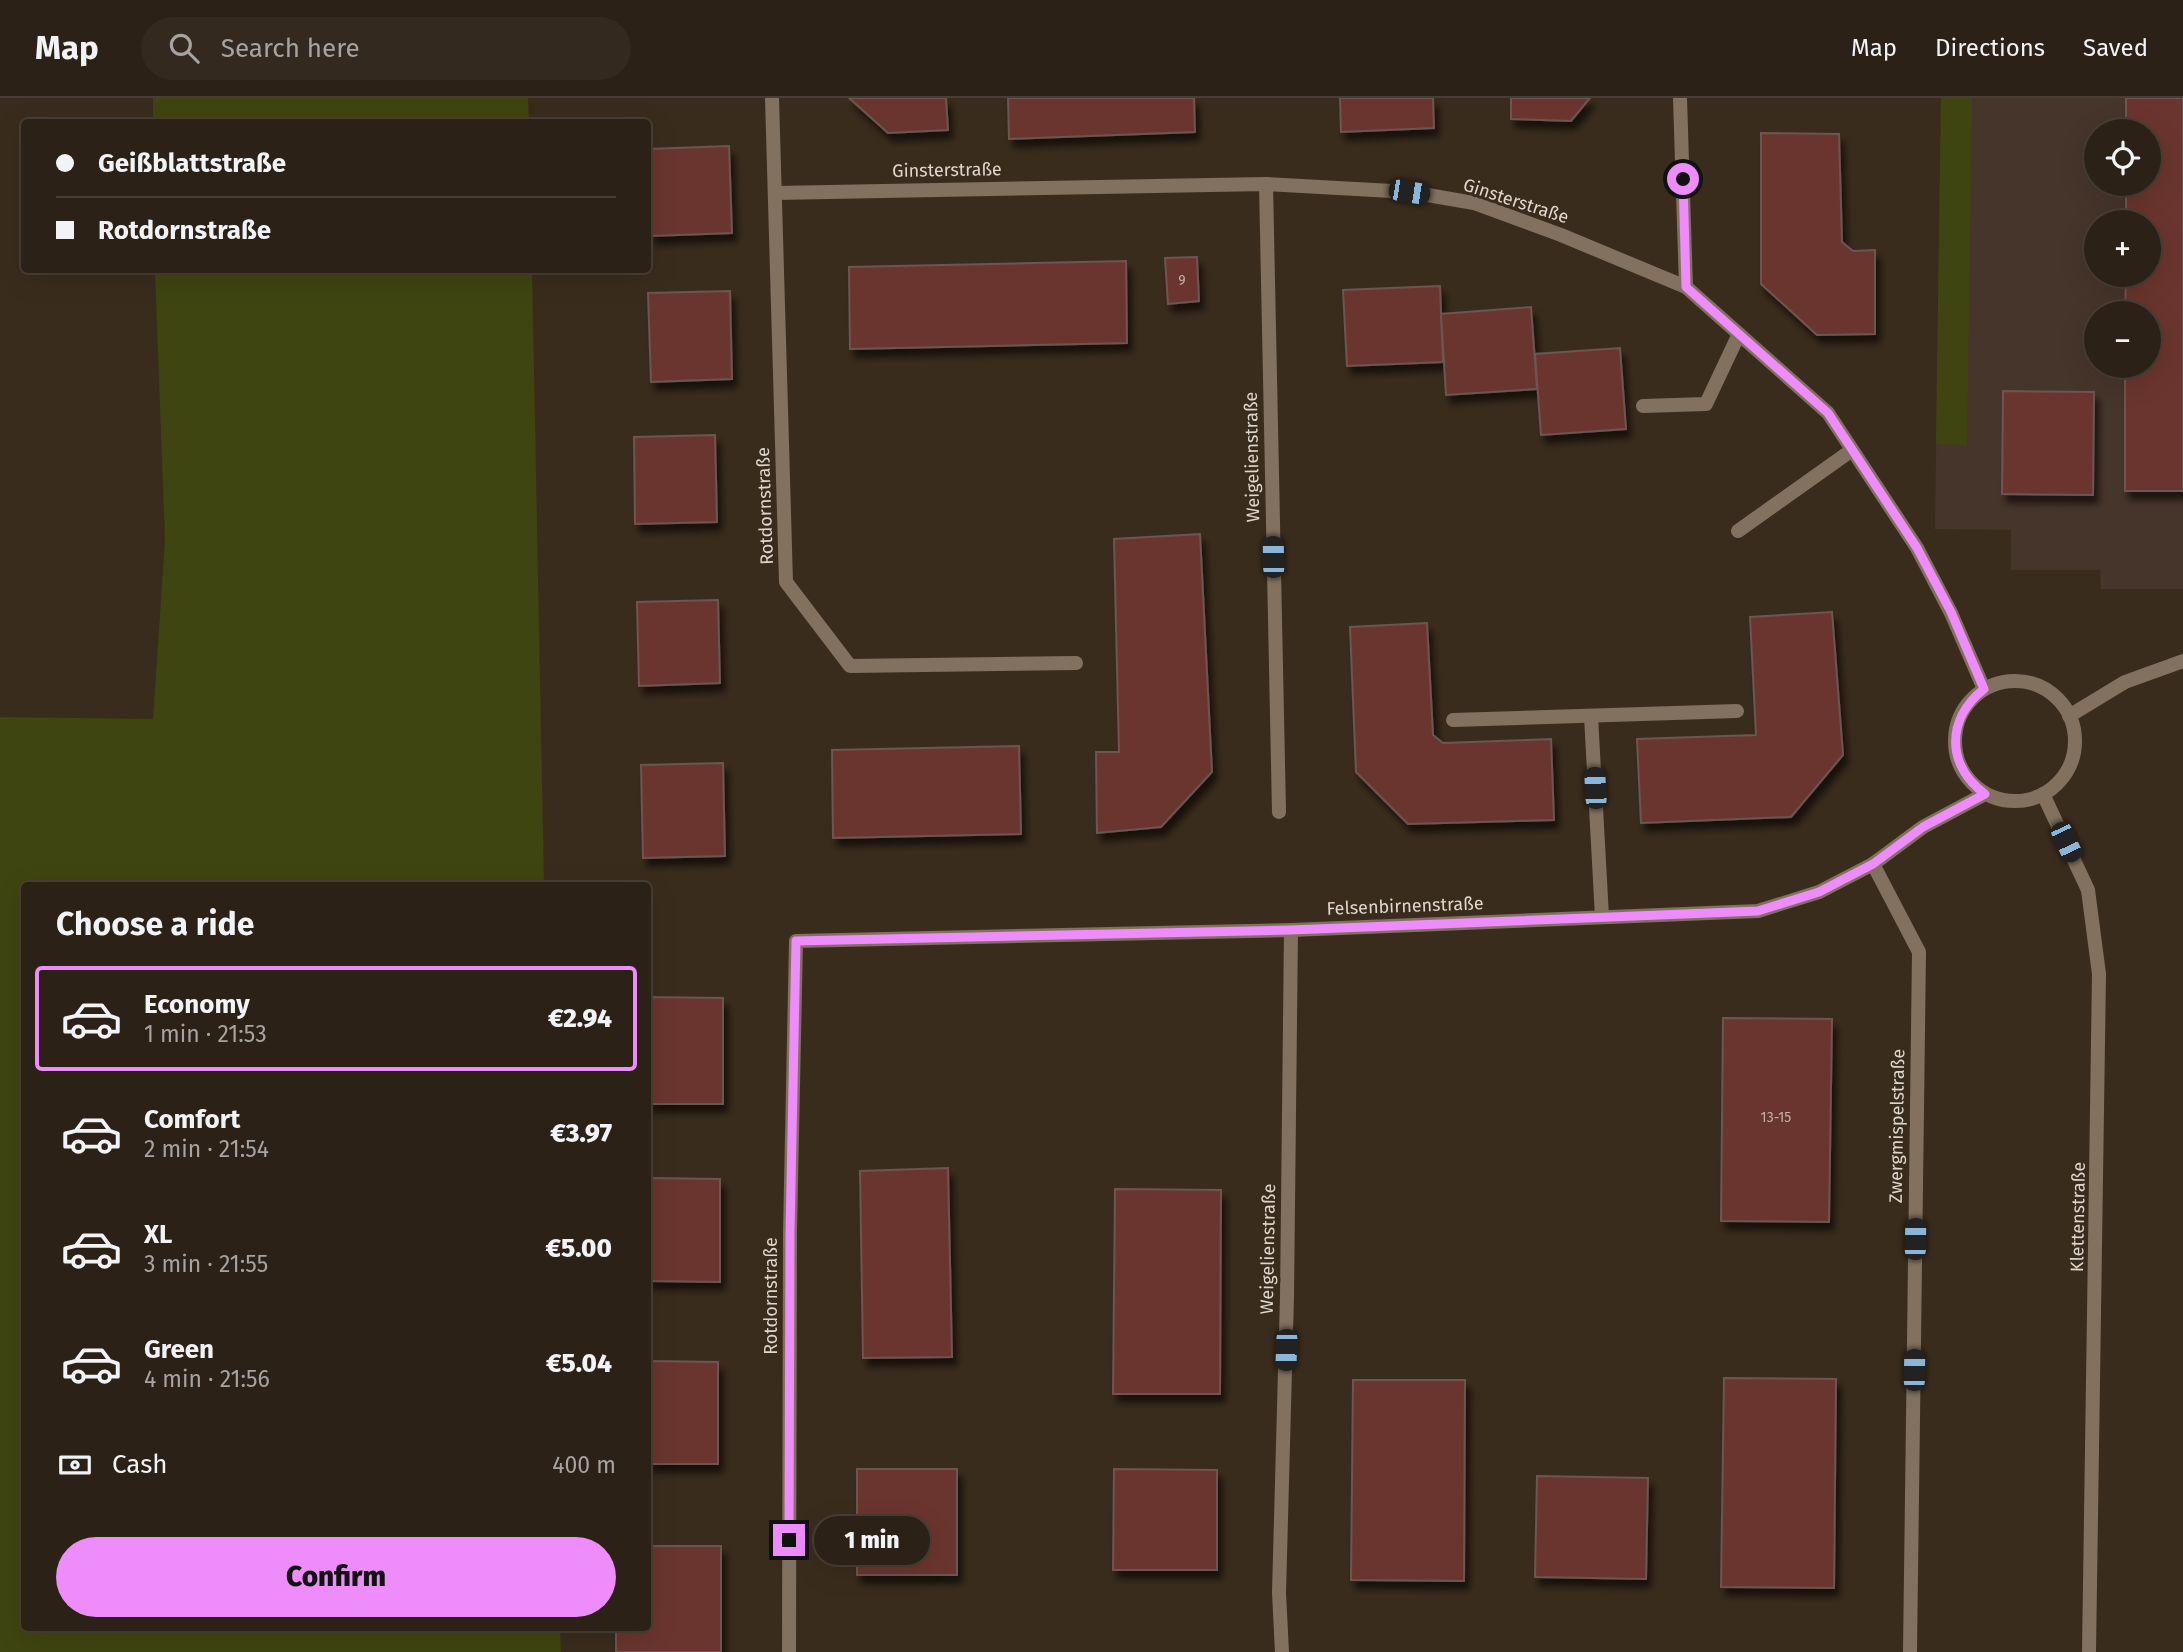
<!DOCTYPE html>
<meta charset="utf-8">
<style>
body{margin:0;font-family:"Fira Sans",sans-serif;background:#34291f;color:#f1f3f6;height:100vh;display:flex;flex-direction:column;font-size:26px;white-space:nowrap}
*{box-sizing:border-box;margin:0}
p{font-size:23px;color:#a6a3a1}
.icon{flex:none;width:38px;height:38px;fill:none;stroke:currentColor;stroke-width:2;stroke-linecap:round;stroke-linejoin:round}
.map{position:relative;flex:1;overflow:hidden}
.side{position:absolute;left:21px;top:784px;width:630px;height:749px;display:flex;flex-direction:column;background:#2c2116;border-radius:7px;box-shadow:0 7px 28px #0002,0 0 0 2px #483e35}
.side>*{flex:none}
.top-card{position:absolute;left:21px;top:21px;width:630px;height:154px;border-radius:7px;box-shadow:0 7px 28px #0002,0 0 0 2px #483e35;display:grid;align-content:center;height:154px;padding:0 35px;background:#2c2116}
.buttons{position:absolute;left:2084px;top:21px;display:grid;gap:14px}
.buttons a{display:grid;place-items:center;width:77px;height:77px;border-radius:50%;background:#2c2116;box-shadow:0 7px 28px #0002,0 0 0 2px #483e35;font-size:35px}
.end{position:absolute;width:32px;height:32px;margin:-16px;border:9px solid #ed8cfa;background:#111;box-shadow:0 0 0 4px #111}
.from{border-radius:50%}
.bubble{position:absolute;height:49px;border-radius:24px;background:#2c2116;box-shadow:0 7px 28px #0002,0 0 0 2px #483e35;font-size:23px;font-weight:800;line-height:49px;text-align:center}
.car{position:absolute;width:21px;height:42px;margin:-21px -10px;border-radius:9px;box-shadow:0 0 5px 2px #0007;background:linear-gradient(#222 24%,#8ab4d8 0 40%,#222 0 76%,#8ab4d8 0 86%,#222 0)}
.top-card b{display:flex;align-items:center;gap:24px;height:66px;font-size:26px}
.top-card b+b{border-top:2px solid #483e35}
.top-card i{width:18px;height:18px;background:#f1f3f6}
ul{padding:0;list-style:none}
li{display:flex;align-items:center;gap:21px;height:105px;margin:0 14px 10px;padding:0 21px;border:4px solid transparent;border-radius:7px}
li div{flex:1}
li b{display:block;font-size:26px}
li em{font-style:normal;font-weight:800}
li.current{border-color:#ed8cfa}
li>.icon{width:63px;height:63px;stroke-width:1.5}
h2{padding:0 35px;font-size:32px;line-height:84px}
.pay{display:flex;align-items:center;gap:18px;height:77px;padding:0 35px;font-size:26px}
.pay p{margin-inline-start:auto}
.action{display:flex;gap:14px;margin-top:auto;padding:14px 35px}
.action a{flex:1;height:80px;border-radius:42px;background:#ed8cfa;color:#111;font-size:28px;font-weight:800;line-height:80px;text-align:center}
header{display:flex;align-items:center;gap:42px;box-sizing:border-box;height:98px;padding:0 35px;background:#2c2116;border-bottom:2px solid #483e35}
header strong{font-size:33px}
nav{display:flex;gap:38px;margin-inline-start:auto;font-size:24px}
.search{width:490px;height:63px;background:#34291f;display:flex;align-items:center;gap:18px;box-sizing:border-box;padding:0 24px;border-radius:38px;color:#a6a3a1;font-size:26px}
.map>svg:first-child{display:block}
.education{fill:#46352b;fill-rule:evenodd}
.green{fill:#3f4510}
.building{fill:#6b362e;stroke:#6d5551;stroke-width:2;filter:url(#shadow)}
.lines{fill:none;stroke-linecap:round;stroke-linejoin:round}
.lane{stroke:#82715f;stroke-width:14}
.street{stroke:#82715f;stroke-width:14}
.route{stroke:#ed8cfa;stroke-width:9}
.labels{text-anchor:middle;stroke-width:6;stroke-linejoin:round;paint-order:stroke}
.number-label{font-size:14px;fill:#c2aea5}
.street-label{font-size:18px;fill:#dfd6cd;stroke:#3a2c1d}
</style>
<header>
<strong>Map</strong>
<div class="search"><svg class="icon" aria-label="search" viewBox="0 0 24 24"><circle cx="10" cy="10" r="6"/><path d="M15 15l6 6"/></svg>Search here</div>
<nav><a>Map</a><a>Directions</a><a>Saved</a></nav>
</header>
<div class="map">
<svg width="2183" height="1554" viewBox="0 0 2183 1554">
<defs>
<filter id="shadow"><feDropShadow dx="4.5" dy="8" stdDeviation="3.5" flood-color="#0009"/></filter>
</defs>
<rect width="100%" height="100%" fill="#3a2c1d"/>
<path class="education" d="M1941 0H2183V491H2101L2100 472H2011V432L1935 431ZM2096 33H2149V86H2096ZM2096 124H2149V177H2096ZM2096 215H2149V268H2096Z"/>
<g class="green">
<polygon points="153,0 528,0 529,24 153,24"/>
<polygon points="1941,0 1972,0 1967,347 1936,346"/>
<polygon points="155,172 532,172 544,787 24,788 24,1530 560,1530 561,1554 0,1554 0,619 153,621 165,442"/>
</g>
<g class="building">
<polygon points="849,0 946,0 948,32 888,35"/>
<polygon points="1008,0 1194,0 1195,34 1009,41"/>
<polygon points="1340,0 1433,0 1434,30 1341,34"/>
<polygon points="1511,0 1590,0 1571,23 1511,21"/>
<polygon points="2126,0 2183,0 2183,393 2125,393 2125,268 2149,268 2149,215 2125,215 2126,177 2149,177 2149,124 2126,124 2126,86 2149,86 2149,33 2126,33"/>
<polygon points="1761,35 1839,36 1842,144 1853,153 1875,152 1875,236 1817,237 1761,186"/>
<polygon points="729,48 732,135 651,138 648,51"/>
<polygon points="1197,159 1199,203 1168,206 1165,160"/>
<polygon points="1126,163 1127,245 850,251 849,169"/>
<polygon points="1440,188 1443,264 1347,268 1343,192"/>
<polygon points="730,193 732,281 651,284 648,195"/>
<polygon points="1531,209 1537,291 1446,297 1441,216"/>
<polygon points="1620,250 1626,331 1541,337 1535,256"/>
<polygon points="2003,293 2094,294 2093,397 2002,396"/>
<polygon points="715,337 717,424 635,426 634,339"/>
<polygon points="1200,436 1212,674 1161,729 1097,735 1096,654 1119,654 1114,441"/>
<polygon points="718,502 720,585 639,588 637,504"/>
<polygon points="1832,514 1843,657 1791,719 1641,725 1637,641 1756,637 1750,519"/>
<polygon points="1427,525 1433,637 1443,645 1551,641 1554,722 1408,726 1356,674 1350,529"/>
<polygon points="1019,648 1021,736 833,740 832,652"/>
<polygon points="723,665 725,758 643,760 641,667"/>
<polygon points="648,899 723,900 723,1006 648,1006"/>
<polygon points="1723,920 1832,921 1829,1124 1721,1123"/>
<polygon points="948,1070 952,1259 863,1260 860,1073"/>
<polygon points="648,1080 720,1081 720,1184 648,1183"/>
<polygon points="1115,1091 1221,1092 1220,1296 1113,1296"/>
<polygon points="648,1263 718,1264 718,1366 648,1366"/>
<polygon points="1724,1280 1836,1281 1834,1490 1721,1489"/>
<polygon points="1353,1282 1465,1282 1464,1483 1351,1482"/>
<rect x="857" y="1371" width="100" height="106"/>
<polygon points="1114,1371 1217,1372 1217,1472 1113,1472"/>
<polygon points="1537,1378 1648,1380 1646,1481 1535,1479"/>
<polygon points="648,1448 721,1448 721,1554 616,1554 616,1530 648,1530"/>
</g>
<g class="lines">
<g class="lane">
<polyline points="1643,308 1706,306 1739,236"/>
<polyline points="1738,433 1852,352"/>
<polyline points="1591,618 1602,819"/>
<polyline points="1453,622 1737,613"/>
</g>
<g class="street">
<polyline points="772,0 786,484 850,568 1076,565"/>
<polyline points="1680,0 1686,189"/>
<polyline points="1266,86 1279,714"/>
<polyline points="775,95 1266,86 1410,94 1474,105 1561,137 1686,189 1828,315 1917,450 1951,515 1984,591"/>
<circle cx="2015" cy="643" r="60"/>
<polyline points="2069,618 2125,584 2183,563"/>
<polyline points="2043,696 2088,792 2099,876 2089,1554"/>
<polyline points="1873,766 1919,854 1910,1554"/>
<polyline points="789,1554 790,1135 796,843 1291,832 1758,813 1819,794 1873,766 1923,729 1985,696"/>
<polyline points="1282,1554 1279,1495 1287,1198 1291,832"/>
</g>
</g>
<g class="lines">
<path class="route" d="M789 1442 790 1135 796 843 1291 832 1758 813 1819 794 1873 766 1923 729 1985 696C1946 667 1946 621 1984 591L1951 514 1917 450 1828 315 1686 189 1683 81"/>
</g>
<g class="labels">
<g class="number-label">
<text x="1182" y="187">9</text>
<text x="1776" y="1024">13-15</text>
</g>
<g class="street-label">
<text transform="translate(947 72) rotate(-1)" y="6">Ginsterstraße</text>
<text transform="translate(1516 103) rotate(18)" y="6">Ginsterstraße</text>
<text transform="translate(1252 359) rotate(-91)" y="6">Weigelienstraße</text>
<text transform="translate(765 408) rotate(-92)" y="6">Rotdornstraße</text>
<text transform="translate(1405 808) rotate(-2)" y="6">Felsenbirnenstraße</text>
<text transform="translate(1897 1028) rotate(-89)" y="6">Zwergmispelstraße</text>
<text transform="translate(2078 1119) rotate(-89)" y="6">Klettenstraße</text>
<text transform="translate(1268 1151) rotate(-89)" y="6">Weigelienstraße</text>
<text transform="translate(771 1198) rotate(-90)" y="6">Rotdornstraße</text>
</g>
</g>
</svg>
<div class="buttons">
<a><svg class="icon" aria-label="locate" viewBox="0 0 24 24"><circle cx="12" cy="12" r="6"/><path d="M12 2v4M12 18v4M2 12h4M18 12h4"/></svg></a>
<a>+</a>
<a>−</a>
</div>
<i class="end from" style="left:1683px;top:81px"></i>
<i class="end" style="left:789px;top:1442px"></i>
<div class="bubble" style="left:814px;top:1418px;width:116px">1 min</div>
<i class="car" style="left:1409px;top:94px;rotate:99deg"></i>
<i class="car" style="left:1273px;top:459px;rotate:359deg"></i>
<i class="car" style="left:1595px;top:690px;rotate:357deg"></i>
<i class="car" style="left:2066px;top:744px;rotate:155deg"></i>
<i class="car" style="left:1915px;top:1141px;rotate:1deg"></i>
<i class="car" style="left:1286px;top:1252px;rotate:182deg"></i>
<i class="car" style="left:1914px;top:1272px;rotate:1deg"></i>
<div class="top-card">
<b><i class="from"></i>Geißblattstraße</b>
<b><i></i>Rotdornstraße</b>
</div>
<section class="side">
<h2>Choose a ride</h2>
<ul>
<li class="current"><svg class="icon" aria-label="car" viewBox="0 0 24 24"><path d="M5 17H2v-5l4-1 3-4h7l3 4 3 1v5h-3M9 17h6M6 11h13"/><circle cx="7" cy="17" r="2"/><circle cx="17" cy="17" r="2"/></svg><div><b>Economy</b><p>1 min · 21:53</p></div><em>€2.94</em></li>
<li><svg class="icon" aria-label="car" viewBox="0 0 24 24"><path d="M5 17H2v-5l4-1 3-4h7l3 4 3 1v5h-3M9 17h6M6 11h13"/><circle cx="7" cy="17" r="2"/><circle cx="17" cy="17" r="2"/></svg><div><b>Comfort</b><p>2 min · 21:54</p></div><em>€3.97</em></li>
<li><svg class="icon" aria-label="car" viewBox="0 0 24 24"><path d="M5 17H2v-5l4-1 3-4h7l3 4 3 1v5h-3M9 17h6M6 11h13"/><circle cx="7" cy="17" r="2"/><circle cx="17" cy="17" r="2"/></svg><div><b>XL</b><p>3 min · 21:55</p></div><em>€5.00</em></li>
<li><svg class="icon" aria-label="car" viewBox="0 0 24 24"><path d="M5 17H2v-5l4-1 3-4h7l3 4 3 1v5h-3M9 17h6M6 11h13"/><circle cx="7" cy="17" r="2"/><circle cx="17" cy="17" r="2"/></svg><div><b>Green</b><p>4 min · 21:56</p></div><em>€5.04</em></li>
</ul>
<div class="pay"><svg class="icon" aria-label="cash" viewBox="0 0 24 24"><path d="M3 7h18v10H3z"/><circle cx="12" cy="12" r="2"/></svg>Cash<p>400 m</p></div>
<div class="action"><a>Confirm</a></div>
</section>
</div>
